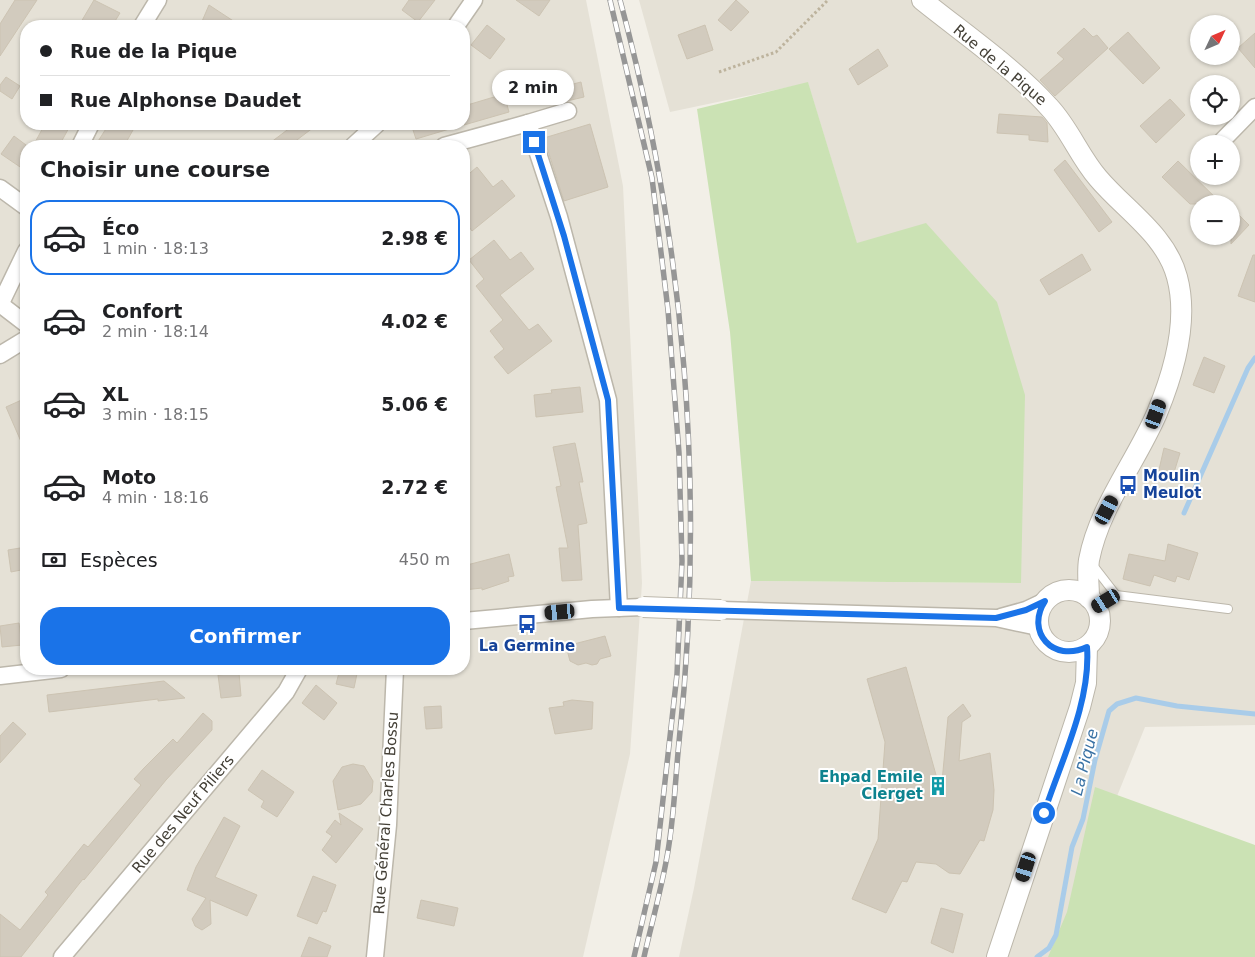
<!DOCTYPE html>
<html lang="fr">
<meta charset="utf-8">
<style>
body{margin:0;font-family:"DejaVu Sans",sans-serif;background:#f6f6f6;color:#202124;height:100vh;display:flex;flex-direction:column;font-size:19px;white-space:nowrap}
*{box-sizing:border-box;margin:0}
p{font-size:16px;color:#757577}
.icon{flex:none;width:28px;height:28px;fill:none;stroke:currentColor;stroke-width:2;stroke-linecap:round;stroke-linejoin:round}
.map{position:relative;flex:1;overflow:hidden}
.panel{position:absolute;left:20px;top:140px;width:450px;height:535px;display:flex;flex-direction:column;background:#fff;border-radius:20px;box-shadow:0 1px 4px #0004}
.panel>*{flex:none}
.top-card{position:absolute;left:20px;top:20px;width:450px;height:110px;border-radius:20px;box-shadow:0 1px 4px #0004;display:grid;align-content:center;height:110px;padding:0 20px;background:#fff}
.needle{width:32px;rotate:46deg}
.buttons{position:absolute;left:1190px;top:15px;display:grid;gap:10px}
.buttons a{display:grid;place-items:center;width:50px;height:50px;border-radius:50%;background:#fff;box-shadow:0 1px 4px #0004;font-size:25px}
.end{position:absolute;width:22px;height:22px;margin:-11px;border:6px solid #1a73e8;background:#fff;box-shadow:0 0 0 2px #fff}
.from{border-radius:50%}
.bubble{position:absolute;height:35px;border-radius:18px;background:#fff;box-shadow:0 1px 4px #0004;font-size:16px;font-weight:700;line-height:35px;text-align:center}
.car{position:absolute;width:15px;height:30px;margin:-15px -8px;border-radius:6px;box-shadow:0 0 4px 1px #0007;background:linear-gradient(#222 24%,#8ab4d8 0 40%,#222 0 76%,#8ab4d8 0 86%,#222 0)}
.top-card b{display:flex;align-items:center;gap:18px;height:48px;font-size:19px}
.top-card b+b{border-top:1px solid #e0e0e0}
.top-card i{width:12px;height:12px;background:#202124}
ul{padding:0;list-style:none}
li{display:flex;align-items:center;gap:15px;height:75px;margin:0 10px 8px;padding:0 10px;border:2px solid transparent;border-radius:20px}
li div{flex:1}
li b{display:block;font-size:19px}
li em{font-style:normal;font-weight:700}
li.active{border-color:#1a73e8}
li>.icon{width:45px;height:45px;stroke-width:1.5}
h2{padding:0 20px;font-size:22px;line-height:60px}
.pay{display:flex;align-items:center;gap:12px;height:55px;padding:0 20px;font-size:19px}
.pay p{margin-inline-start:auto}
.action{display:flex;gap:10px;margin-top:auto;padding:10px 20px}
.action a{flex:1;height:58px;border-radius:20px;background:#1a73e8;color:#fff;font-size:20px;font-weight:700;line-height:58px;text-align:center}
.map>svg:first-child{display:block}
.residential{fill:#e5e1d6;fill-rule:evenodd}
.green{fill:#cbe2b4}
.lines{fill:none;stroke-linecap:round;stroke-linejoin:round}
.stream{stroke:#a9cce9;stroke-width:5}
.building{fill:#d2cbbe;stroke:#ccc3b2}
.service-casing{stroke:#bcb7ab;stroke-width:10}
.minor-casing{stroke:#bcb7ab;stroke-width:19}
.tertiary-casing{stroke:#bcb7ab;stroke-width:22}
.path{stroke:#bdb39d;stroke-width:3;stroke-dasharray:2.5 2.5;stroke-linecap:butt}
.service{stroke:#fff;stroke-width:8}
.minor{stroke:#fff;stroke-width:16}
.tertiary{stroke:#fff;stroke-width:20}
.rail-casing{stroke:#969696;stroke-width:5.5}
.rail{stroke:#fff;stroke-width:4;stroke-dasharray:11;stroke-linecap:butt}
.tertiary-bridge-casing{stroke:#bcb7ab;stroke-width:22;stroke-linecap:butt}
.tertiary-bridge{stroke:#fff;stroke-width:20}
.route{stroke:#1a73e8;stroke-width:6}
.labels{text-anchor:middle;stroke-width:4;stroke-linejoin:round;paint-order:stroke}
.street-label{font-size:15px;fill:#444037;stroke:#fff}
.transit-label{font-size:15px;font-weight:bold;fill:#164399;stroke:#fff;text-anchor:start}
.culture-label{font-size:15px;font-weight:bold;fill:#0d838f;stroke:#fff;text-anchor:end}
.water-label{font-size:16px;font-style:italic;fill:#3b73a5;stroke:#fff}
</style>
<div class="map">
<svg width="1255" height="957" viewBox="0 0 1255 957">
<rect width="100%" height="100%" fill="#f2efe7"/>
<g class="residential">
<path d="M0 0H586L623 186 642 583 630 754 583 957H0ZM26 26H464V124H26ZM26 146H464V669H26Z"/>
<path d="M639 0H1255V725L1145 727 1052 957H679L694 888 751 581 1021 583 857 244 808 83 670 112ZM1199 24H1231V56H1199ZM1199 84H1231V116H1199ZM1199 144H1231V176H1199ZM1199 204H1231V236H1199Z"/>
</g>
<g class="green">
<polygon points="808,82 857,243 926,223 997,302 1025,395 1021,583 751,581 730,332 697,109"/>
<polygon points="1095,787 1255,845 1255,957 1048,957 1067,912"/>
</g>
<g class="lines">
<g class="stream">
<polyline points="1184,513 1248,368 1255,358"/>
<polyline points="1037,957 1049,948 1056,935 1072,847 1083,819 1095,760 1109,711 1117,704 1136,698 1177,706 1255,714"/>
</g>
</g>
<g class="building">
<polygon points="15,0 37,0 0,56 0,24"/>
<polygon points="94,0 120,13 112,26 88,26 81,22"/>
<polygon points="409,0 435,0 418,22 402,10"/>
<polygon points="516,0 550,0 539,16"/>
<polygon points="736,0 749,12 731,31 718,20"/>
<polygon points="209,5 241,26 200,26"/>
<polygon points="487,25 505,39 490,59 471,45"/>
<polygon points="705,25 713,50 687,59 678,35"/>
<polygon points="1084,28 1093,37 1097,35 1108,48 1055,96 1040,80 1064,59 1057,53"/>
<polygon points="1128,32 1160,68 1143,84 1109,49"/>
<polygon points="1255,33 1255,68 1238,48"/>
<polygon points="878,49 888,66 858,85 849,69"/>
<polygon points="6,77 20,86 12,99 0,91 0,85"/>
<polygon points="581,82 584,97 554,104 550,90"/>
<polygon points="504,94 509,112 464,125 464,106"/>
<polygon points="1170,99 1185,115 1156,143 1140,126"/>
<polygon points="999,114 1042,117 1047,123 1048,142 1029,140 1029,135 997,133"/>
<polygon points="45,124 71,124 59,146 33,146"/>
<polygon points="109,124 123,124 133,130 124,146 95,146"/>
<polygon points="295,124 318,124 289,146 266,146"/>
<polygon points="411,124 455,124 456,127 416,139"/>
<polygon points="590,124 608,187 564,201 544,138"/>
<polygon points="14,136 26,145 26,171 1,154"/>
<polygon points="1065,160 1112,222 1099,232 1054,170"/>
<polygon points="1178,161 1222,204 1190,204 1162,177"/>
<polygon points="477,167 493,187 502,180 515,196 472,231 464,220 464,178"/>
<polygon points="1231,207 1249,225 1231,244"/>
<polygon points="494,240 510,260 521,252 534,269 500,295 529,330 538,324 552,341 508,374 494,357 504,349 490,331 503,320 476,286 484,279 469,260"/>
<polygon points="1082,254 1091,270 1049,295 1040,280"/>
<polygon points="1253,255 1255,255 1255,302 1238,296"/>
<polygon points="1204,357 1225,366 1214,393 1193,385"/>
<polygon points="580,387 583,412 536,417 534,395 552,393 551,390"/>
<polygon points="26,398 26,453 6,407"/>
<polygon points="575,443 583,482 579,482 587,523 578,525 582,580 562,581 559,548 568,548 556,487 561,486 553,447"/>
<polygon points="1164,448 1180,453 1172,479 1158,474"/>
<polygon points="1168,544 1198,553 1189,580 1177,576 1175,582 1154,575 1150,586 1123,579 1129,554 1165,561"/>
<polygon points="26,547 26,569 11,572 8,550"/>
<polygon points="509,554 514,576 508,577 509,581 482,590 482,588 464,590 464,569 468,568 467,565"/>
<polygon points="19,623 22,645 2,647 0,626"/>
<polygon points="605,636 611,656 600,659 597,664 592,665 586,663 578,665 570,661 566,646"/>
<polygon points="906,667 941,793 948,717 963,704 971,716 962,722 959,761 990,753 994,790 993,810 984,841 980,840 960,874 949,873 936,864 916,862 907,882 902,881 886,913 852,899 878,839 885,742 867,679"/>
<polygon points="340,669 358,669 354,688 336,684"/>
<polygon points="239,673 241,696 221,698 218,675"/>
<polygon points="164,681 185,698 158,701 158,699 49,712 47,695"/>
<polygon points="316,685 337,703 324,720 302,703"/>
<polygon points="572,700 593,702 592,729 555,734 549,708 564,706 563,702"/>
<polygon points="441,706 442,728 426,729 424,707"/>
<polygon points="203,713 212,721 212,730 166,780 84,880 83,879 21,957 0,957 0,914 20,930 48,895 45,892 84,844 88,847 141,785 134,779 144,768 173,739 177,743"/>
<polygon points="13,722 26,734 0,763 0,736"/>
<polygon points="353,764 364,766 373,781 372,792 361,804 338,810 333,781 342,767"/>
<polygon points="262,770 294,792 277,817 261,807 264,801 248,790"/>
<polygon points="339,813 363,829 336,863 322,850 332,836 326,832 335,820 341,825"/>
<polygon points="224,817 240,826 215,877 257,895 247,916 210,900 211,924 202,930 195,926 192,919 206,898 187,890 196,867"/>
<polygon points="313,876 336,885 326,912 323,911 317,924 297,916"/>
<polygon points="421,900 458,908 454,926 417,918"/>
<polygon points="941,908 963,914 953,953 931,943"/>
<polygon points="309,937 331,946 327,957 301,957"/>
</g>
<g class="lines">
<g class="service-casing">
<g id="service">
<polyline points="1092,564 1116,595"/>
<polyline points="1097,607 1116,595 1228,609"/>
</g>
</g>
<g class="minor-casing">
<g id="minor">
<polyline points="142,26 158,0"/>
<polyline points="456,26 474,0"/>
<polyline points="528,123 568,111"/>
<polyline points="1219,144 1255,107"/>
<polyline points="80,146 91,124"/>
<polyline points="353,146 377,124"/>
<polyline points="444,146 528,123 559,217 608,400 619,608"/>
<polyline points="0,188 26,207"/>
<polyline points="0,304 26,324"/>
<polyline points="0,305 26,251"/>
<polyline points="0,355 26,339"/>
<polyline points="721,610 996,618 1038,627"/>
<polyline points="1001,617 1026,610 1045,601"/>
<polyline points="464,621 592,609 643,607"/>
<polyline points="0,676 61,669"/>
<polyline points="62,957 286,692 299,669"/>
<polyline points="375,957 388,825 395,669"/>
</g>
</g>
<g class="tertiary-casing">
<g id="tertiary">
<path d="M922 0C963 33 1014 68 1049 107 1069 128 1079 156 1098 178 1125 210 1166 235 1177 277 1189 321 1174 372 1157 413 1136 462 1099 507 1089 560 1087 572 1089 586 1089 598"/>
<circle cx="1069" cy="621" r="31"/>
<polyline points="997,957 1080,707 1086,683 1087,647"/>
</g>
</g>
<polyline class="path" points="719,72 776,52 828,0"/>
<use href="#service" class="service"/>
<use href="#minor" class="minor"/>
<use href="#tertiary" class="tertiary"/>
<g class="rail-casing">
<g id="rail">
<polyline points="610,0 652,178 668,310 679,453 682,561 677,674 656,862 634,957"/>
<path d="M620 0C685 241 706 493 679 742 675 781 674 823 666 862 660 894 651 926 644 957"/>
</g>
</g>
<use href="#rail" class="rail"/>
<g class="tertiary-bridge-casing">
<polyline id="tertiary-bridge" points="643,607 721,610"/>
</g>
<use href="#tertiary-bridge" class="tertiary-bridge"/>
</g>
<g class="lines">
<path class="route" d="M534 142 564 236 608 400 619 608 996 618 1026 610 1045 601C1025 632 1053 663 1087 647 1091 702 1061 761 1044 813"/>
</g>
<defs>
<g id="bus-bare" transform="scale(1.5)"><path d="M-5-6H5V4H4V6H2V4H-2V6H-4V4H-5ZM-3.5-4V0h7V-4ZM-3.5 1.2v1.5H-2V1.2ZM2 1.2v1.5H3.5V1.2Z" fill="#1a4fb4" stroke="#fff" stroke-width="2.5" paint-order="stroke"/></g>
<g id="building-bare" transform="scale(1.5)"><path d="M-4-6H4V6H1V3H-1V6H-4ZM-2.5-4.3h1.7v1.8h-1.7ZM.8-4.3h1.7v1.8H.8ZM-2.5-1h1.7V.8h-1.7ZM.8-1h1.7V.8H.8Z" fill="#0f9aa8" stroke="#fff" stroke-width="2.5" paint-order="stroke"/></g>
</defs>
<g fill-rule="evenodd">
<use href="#bus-bare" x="1128" y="485"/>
<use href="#bus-bare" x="527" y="624"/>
<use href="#building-bare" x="938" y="786"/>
</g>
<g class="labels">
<g class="street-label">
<text transform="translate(1000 65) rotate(40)" y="5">Rue de la Pique</text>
<text transform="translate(386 813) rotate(-86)" y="5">Rue Général Charles Bossu</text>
<text transform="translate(183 814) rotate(-50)" y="5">Rue des Neuf Piliers</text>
</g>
<g class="transit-label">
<text x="1143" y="481">Moulin<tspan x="1143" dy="17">Meulot</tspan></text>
<text x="527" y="651" text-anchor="middle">La Germine</text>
</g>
<g class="culture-label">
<text x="923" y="782">Ehpad Emile<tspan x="923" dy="17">Clerget</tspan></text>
</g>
<g class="water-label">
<text transform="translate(1084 762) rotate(-76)" y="6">La Pique</text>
</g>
</g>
</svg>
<div class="buttons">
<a><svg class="needle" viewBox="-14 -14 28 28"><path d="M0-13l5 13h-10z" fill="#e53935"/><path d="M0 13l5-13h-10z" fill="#757577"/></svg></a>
<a><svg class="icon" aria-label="locate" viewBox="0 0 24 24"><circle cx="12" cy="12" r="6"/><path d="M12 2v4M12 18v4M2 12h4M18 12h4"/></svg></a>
<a>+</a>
<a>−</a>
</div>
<i class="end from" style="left:1044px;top:813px"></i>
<i class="end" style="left:534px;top:142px"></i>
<div class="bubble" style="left:492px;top:70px;width:82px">2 min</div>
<i class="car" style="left:1156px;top:414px;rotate:20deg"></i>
<i class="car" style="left:1107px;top:510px;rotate:28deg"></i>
<i class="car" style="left:1106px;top:601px;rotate:239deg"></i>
<i class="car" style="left:560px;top:612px;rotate:265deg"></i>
<i class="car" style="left:1026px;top:867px;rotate:198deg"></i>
<div class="top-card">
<b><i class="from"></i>Rue de la Pique</b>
<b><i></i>Rue Alphonse Daudet</b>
</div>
<section class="panel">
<h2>Choisir une course</h2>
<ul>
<li class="active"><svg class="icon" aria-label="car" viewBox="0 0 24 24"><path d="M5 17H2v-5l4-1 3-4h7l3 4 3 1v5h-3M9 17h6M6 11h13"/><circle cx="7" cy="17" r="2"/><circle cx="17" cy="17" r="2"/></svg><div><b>Éco</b><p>1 min · 18:13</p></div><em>2.98 €</em></li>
<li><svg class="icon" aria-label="car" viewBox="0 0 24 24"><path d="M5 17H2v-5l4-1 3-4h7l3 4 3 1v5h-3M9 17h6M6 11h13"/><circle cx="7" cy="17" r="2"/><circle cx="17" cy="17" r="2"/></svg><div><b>Confort</b><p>2 min · 18:14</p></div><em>4.02 €</em></li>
<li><svg class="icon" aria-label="car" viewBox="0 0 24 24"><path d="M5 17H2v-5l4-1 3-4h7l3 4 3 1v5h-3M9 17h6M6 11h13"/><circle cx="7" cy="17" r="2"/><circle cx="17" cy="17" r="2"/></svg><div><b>XL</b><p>3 min · 18:15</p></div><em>5.06 €</em></li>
<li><svg class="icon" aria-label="car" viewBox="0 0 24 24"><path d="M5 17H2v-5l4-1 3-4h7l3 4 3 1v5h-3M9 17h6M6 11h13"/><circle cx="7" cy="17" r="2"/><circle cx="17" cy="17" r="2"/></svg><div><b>Moto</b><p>4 min · 18:16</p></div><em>2.72 €</em></li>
</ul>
<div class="pay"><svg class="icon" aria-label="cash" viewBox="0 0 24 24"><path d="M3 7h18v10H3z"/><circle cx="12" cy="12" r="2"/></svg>Espèces<p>450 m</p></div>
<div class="action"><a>Confirmer</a></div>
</section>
</div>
